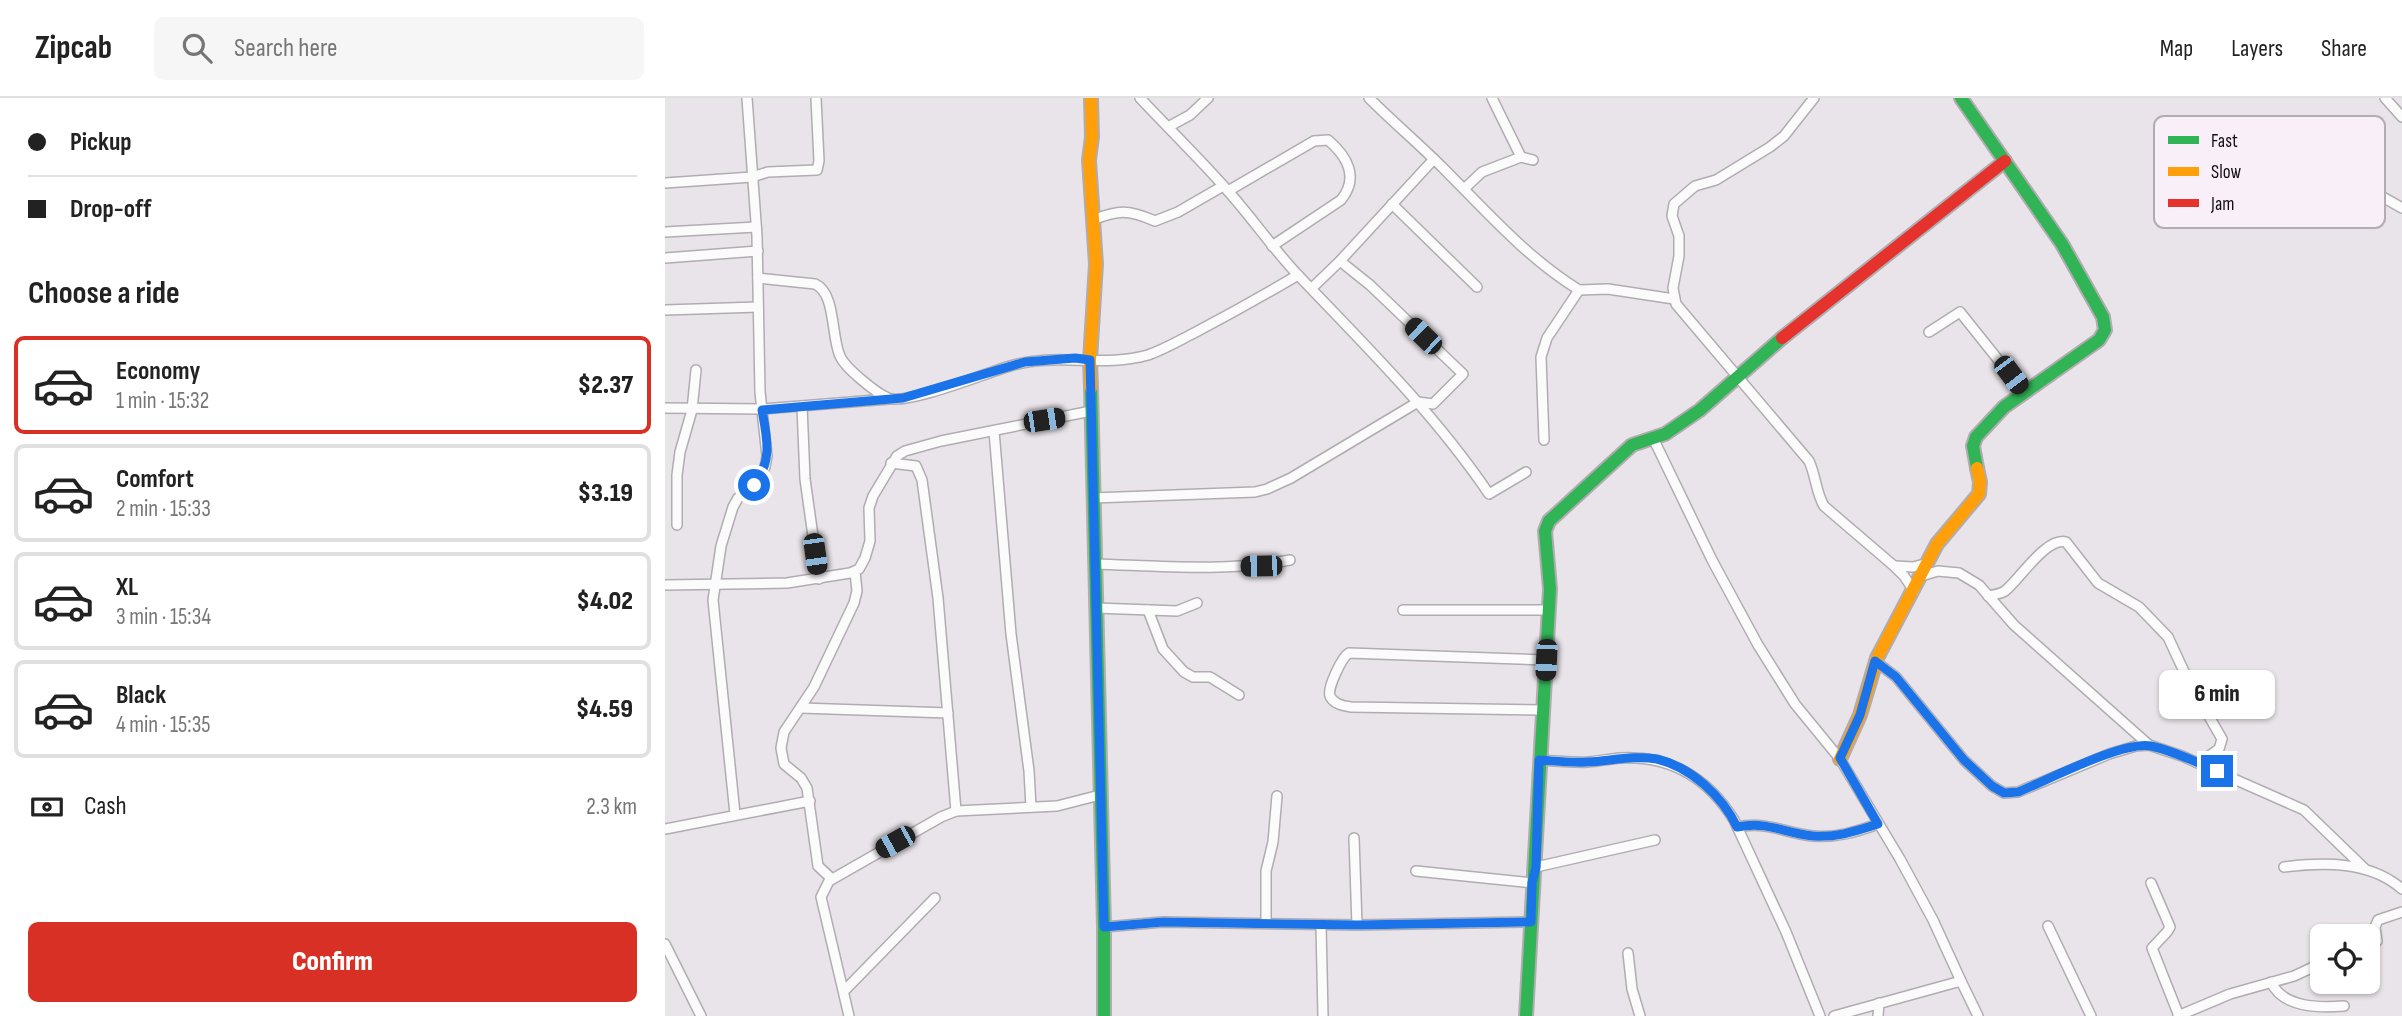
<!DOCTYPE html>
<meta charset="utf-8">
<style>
body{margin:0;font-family:"Sofia Sans Condensed",sans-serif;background:#f6f6f6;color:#222;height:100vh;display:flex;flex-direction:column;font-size:26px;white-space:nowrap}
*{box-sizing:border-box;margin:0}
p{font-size:23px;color:#767676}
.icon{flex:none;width:38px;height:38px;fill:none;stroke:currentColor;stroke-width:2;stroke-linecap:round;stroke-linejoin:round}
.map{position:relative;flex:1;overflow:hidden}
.drawer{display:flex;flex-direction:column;background:#fff;width:665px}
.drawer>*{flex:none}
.hud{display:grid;align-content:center;height:154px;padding:0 28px;background:#fff}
.tools{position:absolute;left:1645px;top:826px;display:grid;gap:14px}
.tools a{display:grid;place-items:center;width:70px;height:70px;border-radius:10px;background:#fff;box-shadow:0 2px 5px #0004;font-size:35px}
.end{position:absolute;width:32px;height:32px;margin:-16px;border:9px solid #1a73e8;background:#fff;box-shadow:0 0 0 4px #fff}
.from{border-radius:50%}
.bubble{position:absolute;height:49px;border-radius:10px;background:#fff;box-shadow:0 2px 5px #0004;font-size:23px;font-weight:800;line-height:49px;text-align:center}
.car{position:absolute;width:21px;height:42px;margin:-21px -10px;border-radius:9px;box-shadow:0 0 5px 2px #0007;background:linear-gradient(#222 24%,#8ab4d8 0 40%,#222 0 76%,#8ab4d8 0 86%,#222 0)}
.hud b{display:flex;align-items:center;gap:24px;height:66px;font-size:26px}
.hud b+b{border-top:2px solid #e0e0e0}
.hud i{width:18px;height:18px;background:#222}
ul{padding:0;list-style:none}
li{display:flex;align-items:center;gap:21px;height:98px;margin:0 14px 10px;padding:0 14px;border:4px solid #e0e0e0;border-radius:10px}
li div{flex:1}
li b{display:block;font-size:26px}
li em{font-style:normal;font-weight:800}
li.active{border-color:#d93025}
li>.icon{width:63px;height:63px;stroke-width:1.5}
h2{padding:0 28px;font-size:32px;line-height:84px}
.pay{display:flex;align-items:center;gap:18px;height:77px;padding:0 28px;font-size:26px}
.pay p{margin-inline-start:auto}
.cta{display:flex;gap:14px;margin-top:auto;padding:14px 28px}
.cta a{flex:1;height:80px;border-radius:10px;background:#d93025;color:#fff;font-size:28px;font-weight:800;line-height:80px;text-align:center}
header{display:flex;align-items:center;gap:42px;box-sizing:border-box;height:98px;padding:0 35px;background:#fff;border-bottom:2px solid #e0e0e0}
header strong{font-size:33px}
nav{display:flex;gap:38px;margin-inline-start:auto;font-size:24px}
.search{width:490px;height:63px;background:#f6f6f6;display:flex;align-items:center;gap:18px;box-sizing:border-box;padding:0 24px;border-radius:10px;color:#767676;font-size:26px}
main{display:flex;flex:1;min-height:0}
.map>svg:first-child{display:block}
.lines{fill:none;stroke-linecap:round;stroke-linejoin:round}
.street-casing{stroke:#b0acb0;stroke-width:12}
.fast-casing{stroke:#b0acb0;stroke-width:16}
.slow-casing{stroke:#b0acb0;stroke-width:16}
.jam-casing{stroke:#b0acb0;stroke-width:16}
.street{stroke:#fcfbfc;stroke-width:9}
.fast{stroke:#30b455;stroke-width:12}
.slow{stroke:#ff9f0a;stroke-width:12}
.jam{stroke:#e5322d;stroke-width:12}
.route{stroke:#1a73e8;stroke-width:9}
.key{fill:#f9eff8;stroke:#b4acb3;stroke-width:2}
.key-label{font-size:19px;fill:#120f12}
</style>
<header>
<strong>Zipcab</strong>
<div class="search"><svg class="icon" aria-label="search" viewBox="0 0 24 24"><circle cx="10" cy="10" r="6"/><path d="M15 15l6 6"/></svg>Search here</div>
<nav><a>Map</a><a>Layers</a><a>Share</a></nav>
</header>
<main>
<section class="drawer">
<div class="hud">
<b><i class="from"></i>Pickup</b>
<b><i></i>Drop-off</b>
</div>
<h2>Choose a ride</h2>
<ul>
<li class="active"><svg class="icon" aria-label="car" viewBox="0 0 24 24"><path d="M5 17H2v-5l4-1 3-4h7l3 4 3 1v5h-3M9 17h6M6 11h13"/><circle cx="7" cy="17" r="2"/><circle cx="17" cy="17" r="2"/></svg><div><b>Economy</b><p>1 min · 15:32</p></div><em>$2.37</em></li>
<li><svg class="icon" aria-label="car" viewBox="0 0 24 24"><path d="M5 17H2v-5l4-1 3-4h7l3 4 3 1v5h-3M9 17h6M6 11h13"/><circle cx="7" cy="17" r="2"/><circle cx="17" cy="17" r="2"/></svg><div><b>Comfort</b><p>2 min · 15:33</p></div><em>$3.19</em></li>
<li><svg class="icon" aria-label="car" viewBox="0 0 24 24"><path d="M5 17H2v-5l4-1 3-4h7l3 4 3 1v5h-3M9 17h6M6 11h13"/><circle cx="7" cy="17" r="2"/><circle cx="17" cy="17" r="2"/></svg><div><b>XL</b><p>3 min · 15:34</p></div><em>$4.02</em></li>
<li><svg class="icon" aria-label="car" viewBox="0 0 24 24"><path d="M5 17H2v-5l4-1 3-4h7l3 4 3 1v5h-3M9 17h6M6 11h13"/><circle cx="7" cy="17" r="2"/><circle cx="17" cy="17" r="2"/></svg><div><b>Black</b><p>4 min · 15:35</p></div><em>$4.59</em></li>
</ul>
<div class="pay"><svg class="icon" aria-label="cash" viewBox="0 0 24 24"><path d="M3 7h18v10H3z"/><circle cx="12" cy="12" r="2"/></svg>Cash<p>2.3 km</p></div>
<div class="cta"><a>Confirm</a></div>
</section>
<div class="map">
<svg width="1737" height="918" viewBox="0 0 1737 918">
<rect width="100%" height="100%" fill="#e9e4e9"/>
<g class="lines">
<g class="street-casing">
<g id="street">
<path d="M475 0C504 31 535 61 563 93 587 120 607 149 631 175 699 246 769 315 824 396L861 374"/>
<path d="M704 0C728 24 754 46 778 70 821 113 862 160 914 192"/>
<polyline points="827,0 856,59 868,62"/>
<path d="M1149 0 1119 38 1105 49 1051 82 1030 88 1009 106 1007 118 1014 138V158L1008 190 1011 206 1144 363C1151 378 1151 395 1159 408L1229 468 1239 478 1249 493"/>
<polyline points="1720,0 1737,19"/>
<polyline points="503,29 525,17 543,0"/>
<polyline points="1642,56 1737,110"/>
<polyline points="0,85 87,79 103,74 152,72 154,63 151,0"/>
<polyline points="799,91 817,74 856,59"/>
<path d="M563 93 649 43 663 42C683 59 694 80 676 102L607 148"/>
<polyline points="727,106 812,189"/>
<path d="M427 122C454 112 462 111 490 123L513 114 558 88"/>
<polyline points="0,134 91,129"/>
<polyline points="0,160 93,153"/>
<path d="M93 180 150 186C171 195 166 239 175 258 180 270 211 295 223 300 240 308 324 274 345 268 390 254 438 270 483 257 500 251 515 242 531 234 565 216 599 197 633 177"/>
<polyline points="647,190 675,163 769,61"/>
<polyline points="0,212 93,209"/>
<polyline points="1264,234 1295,214 1359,294"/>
<polyline points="137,308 140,381 154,481"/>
<polyline points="0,310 97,311 224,301"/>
<polyline points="329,333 346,536 364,673 366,709"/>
<polyline points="988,340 1047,462 1093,547 1130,606 1175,661 1235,761 1268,822 1296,883"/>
<polyline points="879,342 876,259 882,240 914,192 943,191 1009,201"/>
<polyline points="226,365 251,368 257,382 273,500 291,713"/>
<polyline points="428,400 590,394 602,391 626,380 753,304 768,306 798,276 705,187 675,163"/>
<polyline points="12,427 12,377 15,354 27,312 31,272"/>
<path d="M430 466C495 468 561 474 625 462"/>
<polyline points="1230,468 1248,469 1263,465"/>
<polyline points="1256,478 1273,473 1294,475 1314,487 1349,527 1484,647"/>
<polyline points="0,487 122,485 185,475 194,471 200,460 205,443 204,410 208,398 232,358 240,353 276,343 426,313"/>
<path d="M1323 498C1329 497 1335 496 1340 493 1355 481 1381 439 1401 444L1433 485 1474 509 1503 539 1522 580 1557 641 1554 651 1534 665"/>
<polyline points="431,510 512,513 532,505"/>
<polyline points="483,512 498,551 519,574 528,579 545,579 574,597"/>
<polyline points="738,512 884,512"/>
<polyline points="1210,563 1231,579 1299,662 1327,688 1339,695 1353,694 1444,656 1471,648 1484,647 1517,658 1639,712 1699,770"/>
<polyline points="136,610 283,615"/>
<path d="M878 612 686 609C678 608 668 606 665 598 662 590 677 559 684 555L881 562"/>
<path d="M874 662C890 663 907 665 923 664 934 663 945 661 955 660 1005 657 1043 680 1069 722L1121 834 1155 918"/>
<polyline points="70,716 48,502 56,448 68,409 73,400 93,382 100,369 102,358 95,294 92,138 82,0"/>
<path d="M1072 729C1104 723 1118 735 1148 738 1171 740 1191 734 1213 726"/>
<polyline points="0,731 145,703"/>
<polyline points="689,740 692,827"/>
<polyline points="871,769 990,742"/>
<path d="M1619 769C1659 764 1705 763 1737 791"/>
<polyline points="751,773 868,785"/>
<polyline points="167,781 153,768 142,690 136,680 119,666 116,650 119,634 149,589 189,505 192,493 190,474"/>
<polyline points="1486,785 1505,829 1502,834 1487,850 1514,918"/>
<polyline points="601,825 601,773 608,744 612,698"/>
<polyline points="656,827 658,918"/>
<polyline points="1383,828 1426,918"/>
<polyline points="439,829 498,824 692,827 866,824"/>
<polyline points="0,846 36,918"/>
<polyline points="1703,849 1712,843 1710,829 1713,822 1737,814"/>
<polyline points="963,855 967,891 975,918"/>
<path d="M1606 884C1618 910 1654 910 1679 908"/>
<polyline points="180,892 270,800"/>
<polyline points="184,918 156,799 164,783 276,719 291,713 392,708 435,697"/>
<polyline points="1169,918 1296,883 1313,918"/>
<polyline points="1213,918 1214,905"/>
<polyline points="1513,918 1565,896 1629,878 1657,865"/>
</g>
</g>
<g class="fast-casing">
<g id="fast">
<polyline points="1296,0 1397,146 1438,219 1440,232 1434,242 1339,309 1311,339 1308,348 1312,370"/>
<polyline points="426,290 439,829 439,918"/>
<polyline points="861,918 885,491 880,433 884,423 967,347 1000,336 1035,312 1117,240"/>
</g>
</g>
<g class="slow-casing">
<g id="slow">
<polyline points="426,290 425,262 431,166 424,62 427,39 426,0"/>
<polyline points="1175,661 1195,617 1212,560 1272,446 1314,396 1315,384 1312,370"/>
</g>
</g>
<g class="jam-casing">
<polyline id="jam" points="1117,240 1340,63"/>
</g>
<use href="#street" class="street"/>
<use href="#fast" class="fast"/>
<use href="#slow" class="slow"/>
<use href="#jam" class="jam"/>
</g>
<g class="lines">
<path class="route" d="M89 387C108 363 102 340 97 312L238 300 360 264 410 260 425 262 439 829 498 824 692 827 866 824 867 785 871 769 874 662C890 663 906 665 922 664 945 663 969 657 992 661 1026 669 1057 698 1072 729 1104 723 1118 735 1148 738 1171 740 1191 733 1213 726L1175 660 1195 617 1210 563 1231 579 1299 662 1327 688 1339 695 1353 694C1381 683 1459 642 1486 648 1509 653 1531 664 1552 673"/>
</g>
<rect x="1489" y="18" width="231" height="112" rx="10" class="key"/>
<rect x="1503" y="38" width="31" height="8" fill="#30b455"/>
<rect x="1503" y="69" width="31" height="9" fill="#ff9f0a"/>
<rect x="1503" y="101" width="31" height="8" fill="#e5322d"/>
<g class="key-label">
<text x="1546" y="49">Fast</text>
<text x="1546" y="80">Slow</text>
<text x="1546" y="112">Jam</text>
</g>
</svg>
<div class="tools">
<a><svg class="icon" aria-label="locate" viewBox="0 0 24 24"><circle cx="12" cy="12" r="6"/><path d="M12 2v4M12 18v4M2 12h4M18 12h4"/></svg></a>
</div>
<i class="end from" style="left:89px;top:387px"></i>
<i class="end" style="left:1552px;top:673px"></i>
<div class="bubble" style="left:1494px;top:572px;width:116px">6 min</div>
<i class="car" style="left:758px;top:238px;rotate:314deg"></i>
<i class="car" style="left:1346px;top:277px;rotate:143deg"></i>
<i class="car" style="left:379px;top:322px;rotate:81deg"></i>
<i class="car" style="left:150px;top:456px;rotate:172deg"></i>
<i class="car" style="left:596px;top:468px;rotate:269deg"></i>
<i class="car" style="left:881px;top:562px;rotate:183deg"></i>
<i class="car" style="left:230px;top:744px;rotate:241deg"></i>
</div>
</main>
